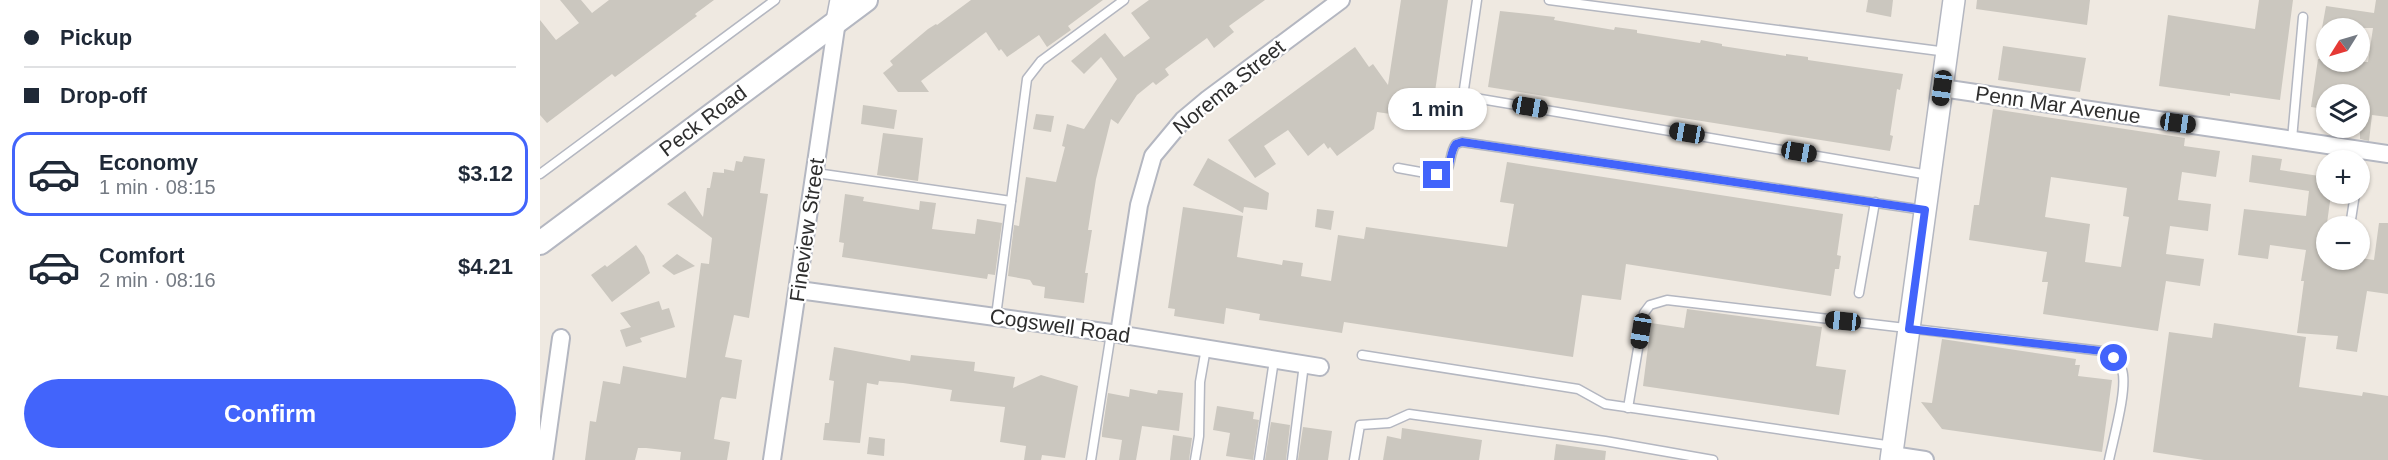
<!DOCTYPE html>
<meta charset="utf-8">
<style>
body{margin:0;font-family:Arial,sans-serif;background:#f6f6f7;color:#1f2937;height:100vh;display:flex;flex-direction:column;font-size:22px;white-space:nowrap}
*{box-sizing:border-box;margin:0}
p{font-size:20px;color:#747a83}
.icon{flex:none;width:33px;height:33px;fill:none;stroke:currentColor;stroke-width:2;stroke-linecap:round;stroke-linejoin:round}
.map{position:relative;flex:1;overflow:hidden}
.drawer{display:flex;flex-direction:column;background:#fff;width:540px}
.drawer>*{flex:none}
.banner{display:grid;align-content:center;height:132px;padding:0 24px;background:#fff}
.needle{width:39px;rotate:233deg}
.buttons{position:absolute;left:1776px;top:18px;display:grid;gap:12px}
.buttons a{display:grid;place-items:center;width:54px;height:54px;border-radius:50%;background:#fff;box-shadow:0 2px 4px #0004;font-size:30px}
.end{position:absolute;width:27px;height:27px;margin:-14px;border:8px solid #4264fb;background:#fff;box-shadow:0 0 0 3px #fff}
.from{border-radius:50%}
.bubble{position:absolute;height:42px;border-radius:21px;background:#fff;box-shadow:0 2px 4px #0004;font-size:20px;font-weight:800;line-height:42px;text-align:center}
.car{position:absolute;width:18px;height:36px;margin:-18px -9px;border-radius:8px;box-shadow:0 0 4px 2px #0007;background:linear-gradient(#222 24%,#8ab4d8 0 40%,#222 0 76%,#8ab4d8 0 86%,#222 0)}
.banner b{display:flex;align-items:center;gap:21px;height:57px;font-size:22px}
.banner b+b{border-top:2px solid #e0e1e3}
.banner i{width:15px;height:15px;background:#1f2937}
ul{padding:0;list-style:none}
li{display:flex;align-items:center;gap:18px;height:84px;margin:0 12px 9px;padding:0 12px;border:3px solid transparent;border-radius:18px}
li div{flex:1}
li b{display:block;font-size:22px}
li em{font-style:normal;font-weight:800}
li.active{border-color:#4264fb}
li>.icon{width:54px;height:54px;stroke-width:1.5}
.cta{display:flex;gap:12px;margin-top:auto;padding:12px 24px}
.cta a{flex:1;height:69px;border-radius:36px;background:#4264fb;color:#fff;font-size:24px;font-weight:800;line-height:69px;text-align:center}
main{display:flex;flex:1;min-height:0}
.map>svg:first-child{display:block}
.building{fill:#cbc7bf;fill-rule:evenodd}
.lines{fill:none;stroke-linecap:round;stroke-linejoin:round}
.service-casing{stroke:#b4b7c1;stroke-width:11}
.minor-casing{stroke:#b4b7c1;stroke-width:20}
.tertiary-casing{stroke:#b4b7c1;stroke-width:24}
.secondary-casing{stroke:#b4b7c1;stroke-width:26}
.service{stroke:#fff;stroke-width:8}
.minor{stroke:#fff;stroke-width:16}
.tertiary{stroke:#fff;stroke-width:21}
.secondary{stroke:#fff;stroke-width:22}
.route{stroke:#4264fb;stroke-width:8}
.labels{text-anchor:middle;stroke-width:4.5;stroke-linejoin:round;paint-order:stroke}
.street-label{font-size:21px;fill:#2e2e2e;stroke:#fff}
</style>
<main>
<section class="drawer">
<div class="banner">
<b><i class="from"></i>Pickup</b>
<b><i></i>Drop-off</b>
</div>
<ul>
<li class="active"><svg class="icon" aria-label="car" viewBox="0 0 24 24"><path d="M5 17H2v-5l4-1 3-4h7l3 4 3 1v5h-3M9 17h6M6 11h13"/><circle cx="7" cy="17" r="2"/><circle cx="17" cy="17" r="2"/></svg><div><b>Economy</b><p>1 min · 08:15</p></div><em>$3.12</em></li>
<li><svg class="icon" aria-label="car" viewBox="0 0 24 24"><path d="M5 17H2v-5l4-1 3-4h7l3 4 3 1v5h-3M9 17h6M6 11h13"/><circle cx="7" cy="17" r="2"/><circle cx="17" cy="17" r="2"/></svg><div><b>Comfort</b><p>2 min · 08:16</p></div><em>$4.21</em></li>
</ul>
<div class="cta"><a>Confirm</a></div>
</section>
<div class="map">
<svg width="1848" height="460" viewBox="0 0 1848 460">
<rect width="100%" height="100%" fill="#efe9e1"/>
<g class="building">
<polygon points="20,0 41,0 52,13 69,0 174,0 155,14 157,16 75,77 72,74 7,123 0,115 0,20 16,40 39,23"/>
<polygon points="431,0 563,0 528,26 531,30 507,47 499,35 467,57 461,49 459,51 446,32 381,81 389,92 358,92 343,73 353,65 350,61 388,29 396,24 397,25"/>
<polygon points="609,0 725,0 689,26 694,32 674,48 667,38 625,69 629,75 616,85 613,82 597,95 578,124 571,119 556,179 548,230 552,230 545,273 548,273 544,303 504,298 505,287 493,285 490,280 468,276 474,225 479,226 486,177 516,182 525,147 522,146 527,124 544,129 577,79 561,57 544,74 531,61 565,33 584,57 610,38 591,13"/>
<polygon points="861,0 908,0 891,120 837,112 834,129 797,156 790,147 788,149 784,143 768,156 748,130 724,146 736,164 715,178 688,140 815,47 829,67 833,64 848,85"/>
<polygon points="1328,0 1353,0 1351,17 1326,12"/>
<polygon points="1437,0 1550,0 1547,25 1436,9"/>
<polygon points="1719,0 1753,0 1740,100 1690,93 1690,96 1619,86 1628,15 1715,29"/>
<polygon points="1836,0 1848,0 1848,117 1832,115 1829,141 1820,139 1820,94 1786,94 1786,109 1771,107 1778,59 1786,59 1786,62 1828,62 1833,28 1782,28 1786,6 1834,13"/>
<polygon points="960,11 1015,17 1014,20 1074,30 1075,27 1097,30 1097,33 1160,43 1161,40 1182,44 1182,46 1246,56 1246,54 1268,57 1268,60 1363,74 1360,90 1357,89 1350,135 1353,136 1350,151 948,87"/>
<polygon points="1463,46 1546,58 1540,92 1458,80"/>
<polygon points="323,105 357,110 354,129 321,124"/>
<path d="M1453 109 1645 138 1644 146 1680 151 1676 177 1642 172 1638 200 1671 204 1668 231 1630 226 1626 254 1664 259 1660 286 1626 281 1618 331 1503 314 1508 282H1502L1507 252 1429 240 1434 205H1439ZM1511 177 1587 188 1583 216 1589 217 1581 267 1545 262 1550 224 1505 217Z"/>
<polygon points="496,114 514,116 511,132 493,129"/>
<polygon points="343,133 383,138 378,181 337,175"/>
<polygon points="1712,155 1742,159 1740,170 1786,177 1786,194 1791,194 1782,260 1820,265 1820,258 1834,260 1839,223 1848,223 1848,294 1827,291 1817,352 1796,349 1798,336 1757,333 1764,281 1761,281 1766,250 1730,245 1728,259 1698,255 1704,209 1766,216 1769,191 1709,182"/>
<polygon points="204,156 225,159 220,193 228,194 209,318 194,315 185,357 202,360 196,399 182,397 180,400 174,439 190,442 187,460 140,460 141,452 106,448 98,448 95,460 45,460 50,421 56,422 63,381 80,384 83,366 146,378 161,263 169,264 172,238 127,204 145,191 163,217 167,188 170,188 173,172 184,173 184,169 194,171 196,161 202,162"/>
<polygon points="668,158 729,193 727,210 704,207 703,213 653,185"/>
<polygon points="967,162 1303,214 1297,255 1301,256 1299,269 1295,269 1291,296 1086,264 1081,300 1042,295 1033,357 804,322 802,333 719,320 720,314 686,308 684,324 634,316 635,309 628,308 643,207 703,216 697,257 742,265 743,260 763,263 761,276 791,281 798,235 824,239 826,227 967,247 974,204 960,202"/>
<polygon points="305,194 324,197 323,201 379,210 380,201 396,203 392,229 435,234 437,219 462,223 455,275 448,274 447,279 302,257 304,243 299,242"/>
<polygon points="777,209 794,211 791,230 775,227"/>
<polygon points="96,245 104,256 110,273 72,302 51,275 65,265 67,267"/>
<polygon points="137,254 155,266 134,275 122,266"/>
<polygon points="119,301 122,310 129,308 135,327 100,338 102,342 86,347 80,330 91,327 80,313"/>
<polygon points="1147,309 1282,327 1276,366 1306,370 1299,415 1103,386 1111,323 1144,328"/>
<polygon points="1674,323 1766,337 1759,387 1822,396 1823,392 1848,396 1848,460 1664,460 1613,452 1629,332 1672,338"/>
<polygon points="1402,339 1536,359 1535,365 1540,365 1538,376 1572,380 1562,452 1402,429 1381,402 1392,403"/>
<polygon points="294,347 370,361 371,355 435,362 434,371 475,377 473,388 501,375 538,386 525,458 502,455 501,460 484,460 486,446 460,442 465,407 410,401 412,390 363,383 339,381 338,385 327,383 320,443 283,440 285,423 289,423 294,381 289,380"/>
<polygon points="590,389 617,394 618,390 643,393 639,431 602,426 596,460 579,460 582,440 562,437 562,433 568,393 589,397"/>
<polygon points="677,406 714,412 713,419 719,420 713,460 686,456 690,433 673,430"/>
<polygon points="731,422 750,425 746,460 725,460"/>
<polygon points="763,427 792,431 788,460 758,460"/>
<polygon points="862,428 942,440 939,460 843,460 847,436 861,439"/>
<polygon points="633,435 652,438 649,460 630,460"/>
<polygon points="329,437 345,439 344,456 327,454"/>
<polygon points="1016,444 1066,451 1065,460 1014,460"/>
</g>
<g class="lines">
<g class="service-casing">
<g id="service">
<polyline points="937,0 923,96 1389,175"/>
<polyline points="1009,0 1407,52"/>
<polyline points="1752,139 1763,17"/>
<path d="M858 168 897 175 905 174C912 165 909 153 916 144L922 142 1384 210"/>
<polyline points="276,173 471,201"/>
<polyline points="0,174 235,0"/>
<polyline points="1810,226 1815,194"/>
<polyline points="1319,293 1335,202"/>
<polyline points="456,316 487,79 501,61 584,0"/>
<polyline points="822,355 1038,389 1065,404 1353,446"/>
<path d="M1088 408 1104 313 1110 305 1127 300 1562 351C1570 356 1579 361 1582 370 1588 388 1573 440 1569 460"/>
<polyline points="551,460 571,333"/>
<polyline points="655,460 659,436 660,382 666,348"/>
<polyline points="719,460 734,360"/>
<polyline points="752,460 764,364"/>
<polyline points="814,460 820,425 849,423 869,414 1065,441 1173,460"/>
</g>
</g>
<g class="minor-casing">
<g id="minor">
<polyline points="1402,88 1848,154"/>
<polyline points="259,290 571,333 780,367"/>
<polyline points="579,334 599,205 613,156 643,120 668,99 801,0"/>
<polyline points="1352,455 1385,460"/>
<polyline points="4,460 21,338"/>
<polyline points="232,460 297,21"/>
</g>
</g>
<g class="tertiary-casing">
<g id="tertiary">
<polyline points="297,21 301,0"/>
<polyline points="1351,460 1414,0"/>
</g>
</g>
<g class="secondary-casing">
<polyline id="secondary" points="0,243 326,0"/>
</g>
<use href="#service" class="service"/>
<use href="#minor" class="minor"/>
<use href="#tertiary" class="tertiary"/>
<use href="#secondary" class="secondary"/>
</g>
<g class="lines">
<path class="route" d="M897 175 905 174C912 165 909 153 916 144L922 142 1385 210 1369 329 1562 351 1574 358"/>
</g>
<g class="labels">
<g class="street-label">
<text transform="translate(689 87) rotate(-39)" y="7">Norema Street</text>
<text transform="translate(1518 105) rotate(8)" y="7">Penn Mar Avenue</text>
<text transform="translate(163 121) rotate(-37)" y="7">Peck Road</text>
<text transform="translate(267 230) rotate(-82)" y="7">Fineview Street</text>
<text transform="translate(520 326) rotate(8)" y="7">Cogswell Road</text>
</g>
</g>
</svg>
<div class="buttons">
<a><svg class="needle" viewBox="-14 -14 28 28"><path d="M0-13l5 13h-10z" fill="#e53935"/><path d="M0 13l5-13h-10z" fill="#747a83"/></svg></a>
<a><svg class="icon" aria-label="layers" viewBox="0 0 24 24"><path d="M12 4l9 5-9 5-9-5zM3 14l9 5 9-5"/></svg></a>
<a>+</a>
<a>−</a>
</div>
<i class="end from" style="left:1574px;top:358px"></i>
<i class="end" style="left:897px;top:175px"></i>
<div class="bubble" style="left:848px;top:88px;width:99px">1 min</div>
<i class="car" style="left:1402px;top:88px;rotate:188deg"></i>
<i class="car" style="left:990px;top:107px;rotate:100deg"></i>
<i class="car" style="left:1638px;top:123px;rotate:98deg"></i>
<i class="car" style="left:1147px;top:133px;rotate:280deg"></i>
<i class="car" style="left:1259px;top:152px;rotate:100deg"></i>
<i class="car" style="left:1303px;top:321px;rotate:276deg"></i>
<i class="car" style="left:1101px;top:331px;rotate:189deg"></i>
</div>
</main>
